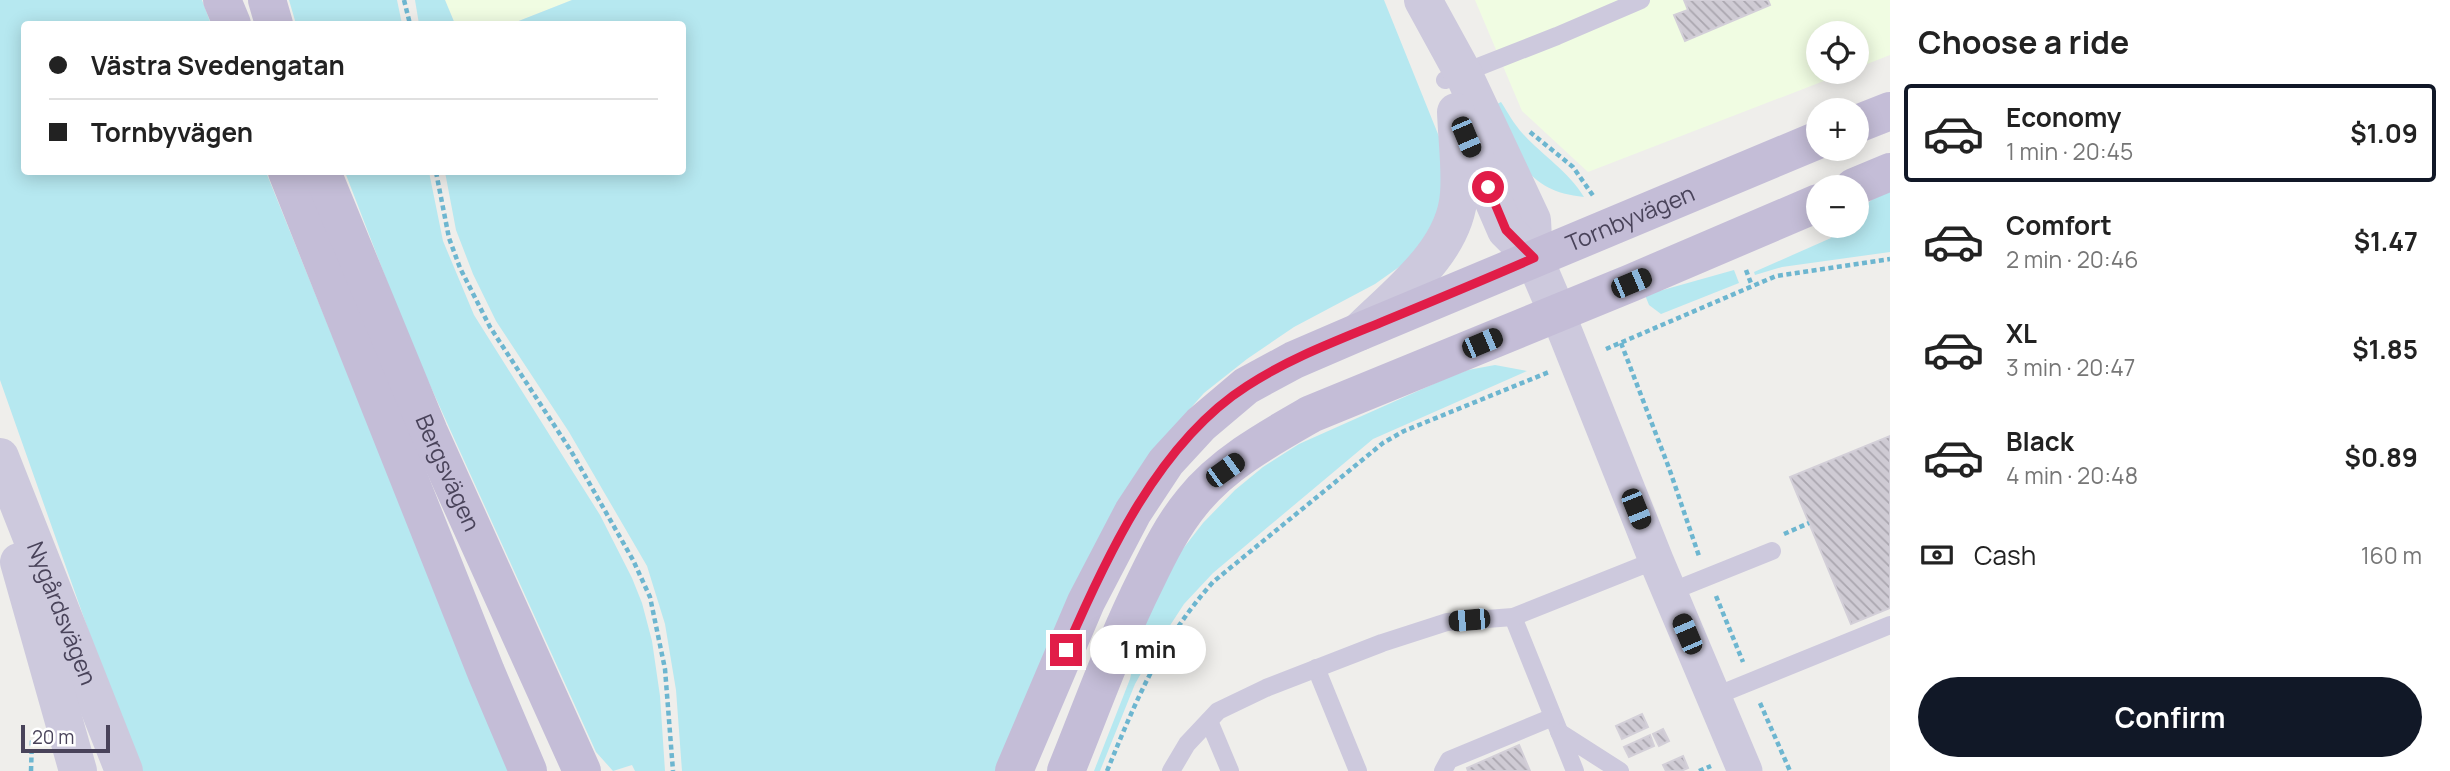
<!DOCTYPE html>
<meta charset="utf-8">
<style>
body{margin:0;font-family:Manrope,sans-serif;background:#f2f2f2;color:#222;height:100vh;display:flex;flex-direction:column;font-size:26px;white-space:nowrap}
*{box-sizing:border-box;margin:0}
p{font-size:23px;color:#767676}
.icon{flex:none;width:38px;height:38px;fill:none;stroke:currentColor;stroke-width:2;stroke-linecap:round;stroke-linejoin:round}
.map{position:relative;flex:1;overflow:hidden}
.details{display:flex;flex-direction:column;background:#fff;width:560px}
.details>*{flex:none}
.top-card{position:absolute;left:21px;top:21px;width:665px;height:154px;border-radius:7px;box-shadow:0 4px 18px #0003;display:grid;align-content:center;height:154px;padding:0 28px;background:#fff}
.tools{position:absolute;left:1806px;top:21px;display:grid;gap:14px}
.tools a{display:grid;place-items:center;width:63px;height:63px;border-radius:50%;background:#fff;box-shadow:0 4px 18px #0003;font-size:35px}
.scale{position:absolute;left:21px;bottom:18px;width:89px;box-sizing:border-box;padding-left:7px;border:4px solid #49435a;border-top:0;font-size:19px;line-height:24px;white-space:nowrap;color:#49435a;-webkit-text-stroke:5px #fff;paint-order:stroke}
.end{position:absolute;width:32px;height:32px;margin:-16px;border:9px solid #e11d48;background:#fff;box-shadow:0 0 0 4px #fff}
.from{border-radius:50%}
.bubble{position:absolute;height:49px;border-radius:24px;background:#fff;box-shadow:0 4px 18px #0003;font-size:23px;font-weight:700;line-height:49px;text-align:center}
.car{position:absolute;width:21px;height:42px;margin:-21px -10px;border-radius:9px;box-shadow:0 0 5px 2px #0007;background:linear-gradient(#222 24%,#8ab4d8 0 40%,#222 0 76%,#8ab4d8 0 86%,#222 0)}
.top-card b{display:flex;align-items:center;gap:24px;height:66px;font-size:26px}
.top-card b+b{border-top:2px solid #e0e0e0}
.top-card i{width:18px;height:18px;background:#222}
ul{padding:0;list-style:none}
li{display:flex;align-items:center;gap:21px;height:98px;margin:0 14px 10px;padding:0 14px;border:4px solid transparent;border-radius:7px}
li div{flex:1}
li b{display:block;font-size:26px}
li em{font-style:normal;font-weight:700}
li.active{border-color:#111827}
li>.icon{width:63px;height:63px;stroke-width:1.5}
h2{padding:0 28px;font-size:32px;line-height:84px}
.pay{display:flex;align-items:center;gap:18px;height:77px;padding:0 28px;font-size:26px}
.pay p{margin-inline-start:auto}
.button{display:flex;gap:14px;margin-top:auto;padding:14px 28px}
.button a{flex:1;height:80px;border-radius:42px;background:#111827;color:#fff;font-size:28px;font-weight:700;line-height:80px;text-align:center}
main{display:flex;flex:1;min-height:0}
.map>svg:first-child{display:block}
.commercial{fill:#f0fce2}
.green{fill:#b6e8f0}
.building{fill:url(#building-back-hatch);stroke:#d3cfd8;stroke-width:2}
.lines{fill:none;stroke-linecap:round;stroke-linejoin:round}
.path{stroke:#6db6d0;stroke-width:4.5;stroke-dasharray:5 3.5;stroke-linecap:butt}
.service{stroke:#cdc9dd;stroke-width:18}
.minor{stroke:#cdc9dd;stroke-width:35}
.tertiary{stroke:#cdc9dd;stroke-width:38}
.secondary{stroke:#c4bdd7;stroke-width:38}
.route{stroke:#e11d48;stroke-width:9}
.labels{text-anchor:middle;stroke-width:6;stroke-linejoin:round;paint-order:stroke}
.street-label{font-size:23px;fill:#49435a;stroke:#fff}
</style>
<main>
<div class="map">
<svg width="1890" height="771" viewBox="0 0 1890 771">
<defs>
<pattern id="building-back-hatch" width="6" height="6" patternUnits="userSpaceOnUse" patternTransform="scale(1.75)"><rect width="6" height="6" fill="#cfcbd4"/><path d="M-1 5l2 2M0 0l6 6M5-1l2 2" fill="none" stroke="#aaa6af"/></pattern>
</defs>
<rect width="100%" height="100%" fill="#efeeeb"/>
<g class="commercial">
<polygon points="445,0 572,0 511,24 455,24"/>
<polygon points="1475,0 1890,0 1890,55 1857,68 1857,33 1818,33 1818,72 1847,72 1588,172 1522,111"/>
</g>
<g class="green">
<polygon points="0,0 202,0 211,24 24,24 24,172 266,172 508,771 138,771 0,380"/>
<polygon points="289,0 397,0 402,24 296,24"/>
<polygon points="415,0 445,0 455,24 419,24"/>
<polygon points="572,0 1384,0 1442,144 1441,206 1428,235 1409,260 1375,284 1294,327 1247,359 1204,393 1173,428 996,771 682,771 676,690 665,624 647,566 569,432 496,321 473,274 456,230 445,172 682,172 682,24 511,24"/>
<path d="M1501 102C1508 113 1514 124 1523 134 1543 156 1568 171 1584 197 1525 192 1515 153 1489 108Z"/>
<polygon points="345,172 429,172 443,241 474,315 600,515 632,578 642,603 652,641 660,696 665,771 635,771 632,765 613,771 596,752 410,341"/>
<polygon points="1890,191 1890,252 1782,267 1755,275 1754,272 1831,238 1829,230 1835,226 1857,226 1857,211 1877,196"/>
<polygon points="1734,270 1739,283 1661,314 1649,305 1645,295"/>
<polygon points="1495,365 1527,371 1373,439 1213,573 1184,604 1156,647 1135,684 1100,771 1094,771 1130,679 1141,629 1175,559 1203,523 1235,490 1263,467 1299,444 1447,378 1468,370"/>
</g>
<g class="building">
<polygon points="1684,0 1768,0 1770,5 1685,41 1674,15 1688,10"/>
<polygon points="1890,436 1890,608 1851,624 1790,477"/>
<polygon points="1642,714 1648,727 1622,739 1616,726"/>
<polygon points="1663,729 1669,741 1659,746 1653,734"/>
<polygon points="1650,735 1654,746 1629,757 1624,747"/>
<polygon points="1519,745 1530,771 1468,771 1467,768"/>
<polygon points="1683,756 1688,768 1681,771 1666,771 1663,765"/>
</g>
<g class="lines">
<g class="path">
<polyline points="404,0 410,24"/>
<polyline points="1530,132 1573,167 1594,197"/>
<polyline points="436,172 449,238 460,268 490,327 571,451 633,560 650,597 665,669 673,771"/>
<polyline points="1746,270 1752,286"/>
<polyline points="1621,343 1669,468 1699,556"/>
<polyline points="1606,349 1776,276 1890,259"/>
<polyline points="1784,534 1809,523"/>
<polyline points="1716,596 1743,662"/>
<polyline points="1760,703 1790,771"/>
<polyline points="31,771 32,740"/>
<path d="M1107 771C1137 698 1160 642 1213 582L1383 443 1404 431 1549 372"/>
<polyline points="1699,771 1711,766"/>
</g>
<g class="service">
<polyline points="1445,80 1557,36 1641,0"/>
<polyline points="1670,592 1772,551"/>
<polyline points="1513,617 1575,771"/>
<polyline points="1316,668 1358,771"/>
<polyline points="1713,697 1890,625"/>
<polyline points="1209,721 1230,771"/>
<polyline points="1559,732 1620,771"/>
<polyline points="1171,771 1187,744 1218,711 1266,688 1382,643 1447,622 1513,617 1656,560"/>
<polyline points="1443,771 1449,760 1553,717"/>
</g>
<polyline class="minor" points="1557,312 1656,560 1745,771"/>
<g class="tertiary">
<polyline points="1423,0 1463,73 1532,220 1534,258 1557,312"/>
<polyline points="1474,156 1506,230 1534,258"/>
<path d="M1359 332C1397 294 1455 252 1459 194 1461 167 1457 139 1456 112"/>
<path id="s1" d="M0 457 124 771"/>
<polyline points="19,562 78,771"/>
</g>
<g class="secondary">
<polyline points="222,0 232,24"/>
<polyline points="267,0 274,24"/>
<polyline points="1857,124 1890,111"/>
<polyline points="287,172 486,672 528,771"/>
<path id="s2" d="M322 172 429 432 582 771"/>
<polyline points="1854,187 1890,172"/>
<path id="s3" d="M1014 771 1086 602 1133 512 1166 462 1201 424 1246 386 1294 360 1359 332 1818 140"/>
<path d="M1066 771C1092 707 1115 642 1146 580 1159 553 1173 525 1192 502 1222 464 1269 438 1311 414L1631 283 1818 203"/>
</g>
</g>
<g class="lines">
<path class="route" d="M1066 650C1106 557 1159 442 1247 386 1288 359 1336 341 1382 322 1433 301 1484 280 1534 258L1506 230 1488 187"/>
</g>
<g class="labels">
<g class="street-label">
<text dy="8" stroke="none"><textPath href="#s3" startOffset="875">Tornbyvägen</textPath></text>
<text dy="8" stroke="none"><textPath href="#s2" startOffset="326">Bergsvägen</textPath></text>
<text dy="8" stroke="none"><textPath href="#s1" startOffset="168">Nygårdsvägen</textPath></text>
</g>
</g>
</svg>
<div class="tools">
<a><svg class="icon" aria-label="locate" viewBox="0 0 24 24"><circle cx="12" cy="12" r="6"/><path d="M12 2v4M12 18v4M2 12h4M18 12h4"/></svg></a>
<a>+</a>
<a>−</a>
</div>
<div class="scale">20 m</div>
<i class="end from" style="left:1488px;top:187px"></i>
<i class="end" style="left:1066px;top:650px"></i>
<div class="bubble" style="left:1090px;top:625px;width:116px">1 min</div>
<i class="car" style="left:1466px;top:137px;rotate:157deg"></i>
<i class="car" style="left:1631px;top:283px;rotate:67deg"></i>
<i class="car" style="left:1482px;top:343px;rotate:67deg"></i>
<i class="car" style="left:1225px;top:470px;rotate:54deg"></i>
<i class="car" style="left:1636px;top:509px;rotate:158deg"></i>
<i class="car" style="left:1469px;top:620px;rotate:265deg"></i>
<i class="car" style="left:1687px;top:634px;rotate:337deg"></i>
<div class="top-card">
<b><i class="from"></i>Västra Svedengatan</b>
<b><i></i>Tornbyvägen</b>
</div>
</div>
<section class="details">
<h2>Choose a ride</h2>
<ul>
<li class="active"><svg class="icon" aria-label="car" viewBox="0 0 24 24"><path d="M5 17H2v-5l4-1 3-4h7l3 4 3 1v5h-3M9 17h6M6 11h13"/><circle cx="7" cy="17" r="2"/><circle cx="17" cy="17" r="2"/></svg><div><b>Economy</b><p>1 min · 20:45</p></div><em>$1.09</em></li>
<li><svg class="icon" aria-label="car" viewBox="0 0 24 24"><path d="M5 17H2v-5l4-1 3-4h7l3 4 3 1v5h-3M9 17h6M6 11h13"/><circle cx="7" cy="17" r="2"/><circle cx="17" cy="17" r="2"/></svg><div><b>Comfort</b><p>2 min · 20:46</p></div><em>$1.47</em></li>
<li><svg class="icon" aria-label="car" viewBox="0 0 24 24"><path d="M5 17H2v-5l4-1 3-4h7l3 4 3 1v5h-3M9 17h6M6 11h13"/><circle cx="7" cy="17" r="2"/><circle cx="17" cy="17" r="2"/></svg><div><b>XL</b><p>3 min · 20:47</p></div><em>$1.85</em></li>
<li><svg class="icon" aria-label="car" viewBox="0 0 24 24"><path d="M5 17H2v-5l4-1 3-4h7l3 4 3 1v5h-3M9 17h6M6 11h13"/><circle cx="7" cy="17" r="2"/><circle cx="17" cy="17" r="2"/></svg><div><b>Black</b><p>4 min · 20:48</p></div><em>$0.89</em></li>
</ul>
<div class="pay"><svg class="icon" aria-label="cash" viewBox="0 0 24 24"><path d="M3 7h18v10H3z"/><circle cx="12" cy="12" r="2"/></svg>Cash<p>160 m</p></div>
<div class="button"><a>Confirm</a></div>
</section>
</main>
